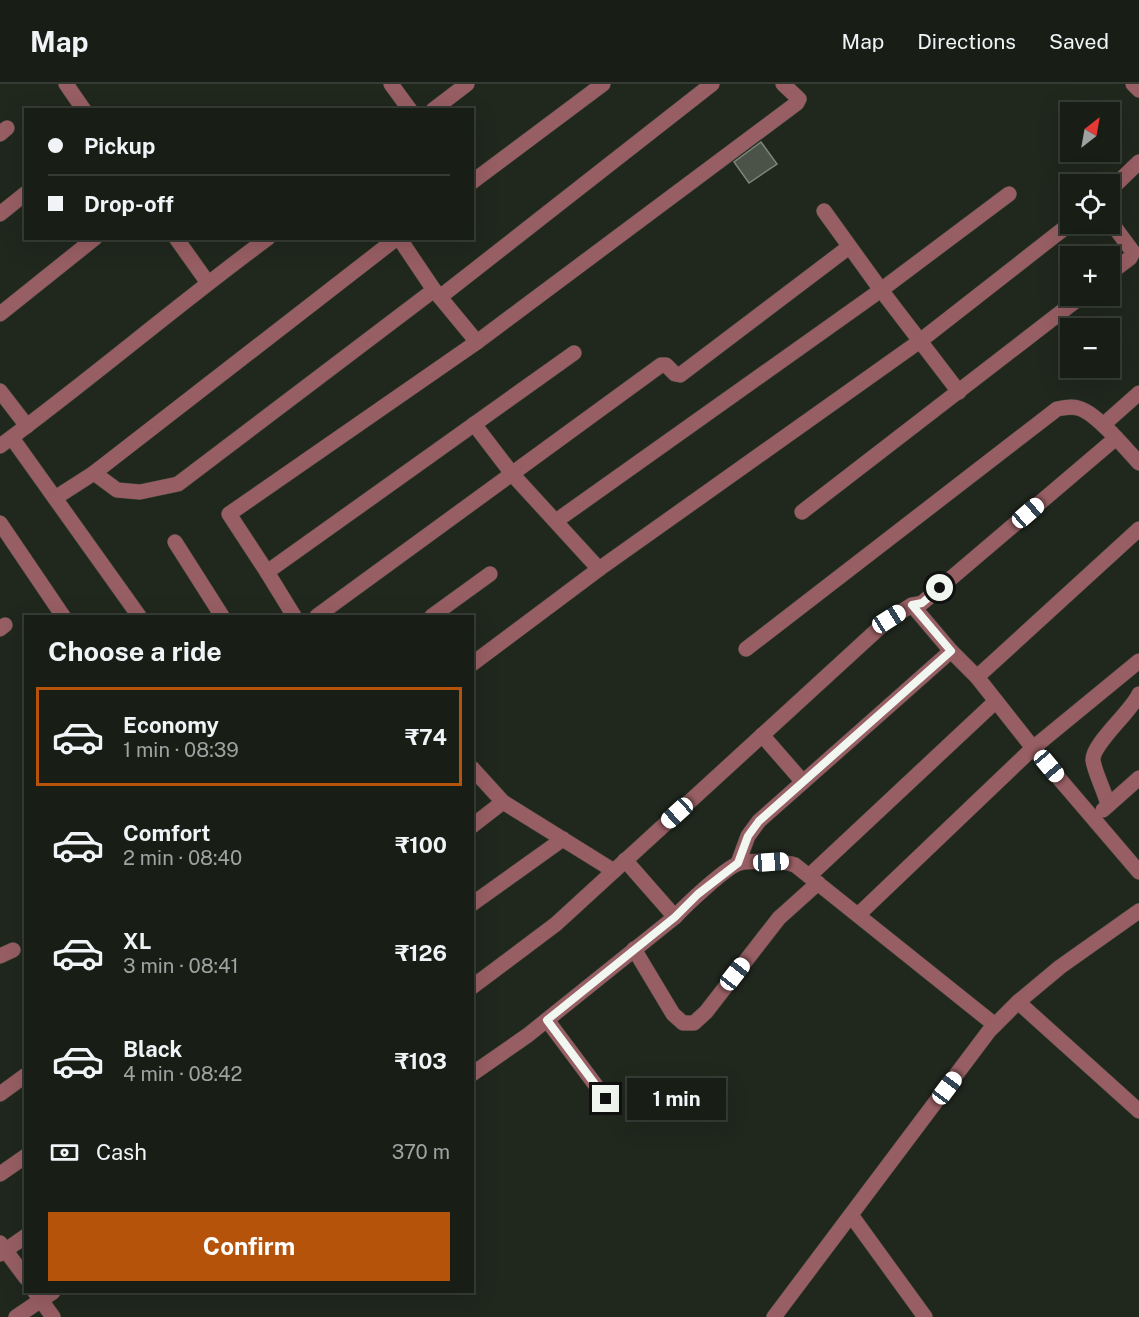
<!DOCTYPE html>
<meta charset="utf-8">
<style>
body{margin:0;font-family:"Public Sans",sans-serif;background:#21261f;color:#f1f3f6;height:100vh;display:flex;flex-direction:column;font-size:22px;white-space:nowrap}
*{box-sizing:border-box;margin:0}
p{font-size:20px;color:#9fa2a1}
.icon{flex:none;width:33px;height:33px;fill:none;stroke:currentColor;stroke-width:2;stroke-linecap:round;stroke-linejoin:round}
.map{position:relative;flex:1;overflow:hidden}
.details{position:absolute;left:24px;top:531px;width:450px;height:678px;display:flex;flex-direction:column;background:#181d16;border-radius:0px;box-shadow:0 6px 24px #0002,0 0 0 2px #363b35}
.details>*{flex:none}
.banner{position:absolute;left:24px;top:24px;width:450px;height:132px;border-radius:0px;box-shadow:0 6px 24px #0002,0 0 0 2px #363b35;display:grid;align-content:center;height:132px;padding:0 24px;background:#181d16}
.needle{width:39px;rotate:31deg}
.controls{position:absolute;left:1060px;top:18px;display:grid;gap:12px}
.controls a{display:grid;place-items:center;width:60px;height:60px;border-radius:0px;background:#181d16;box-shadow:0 6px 24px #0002,0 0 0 2px #363b35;font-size:30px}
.end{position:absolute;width:27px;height:27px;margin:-14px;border:8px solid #f1f6f0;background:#111;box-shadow:0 0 0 3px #111}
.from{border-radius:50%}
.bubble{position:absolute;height:42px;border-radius:0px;background:#181d16;box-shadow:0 6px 24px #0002,0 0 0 2px #363b35;font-size:20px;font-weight:700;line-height:42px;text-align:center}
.car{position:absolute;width:18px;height:36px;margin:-18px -9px;border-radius:8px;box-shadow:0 0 4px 2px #0007;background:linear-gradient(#fff 24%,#345 0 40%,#fff 0 76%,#345 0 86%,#fff 0)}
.banner b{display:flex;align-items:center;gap:21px;height:57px;font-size:22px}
.banner b+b{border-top:2px solid #363b35}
.banner i{width:15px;height:15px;background:#f1f3f6}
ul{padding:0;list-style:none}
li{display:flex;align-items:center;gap:18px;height:99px;margin:0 12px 9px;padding:0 12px;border:3px solid transparent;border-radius:0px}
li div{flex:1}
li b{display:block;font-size:22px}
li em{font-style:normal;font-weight:700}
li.active{border-color:#b45309}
li>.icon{width:54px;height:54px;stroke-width:1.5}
h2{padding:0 24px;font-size:27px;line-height:72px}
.pay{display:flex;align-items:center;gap:15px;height:66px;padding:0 24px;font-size:22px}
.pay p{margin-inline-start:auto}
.action{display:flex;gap:12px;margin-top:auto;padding:12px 24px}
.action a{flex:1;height:69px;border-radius:0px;background:#b45309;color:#fff;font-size:24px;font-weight:700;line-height:69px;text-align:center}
header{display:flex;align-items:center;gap:36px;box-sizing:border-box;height:84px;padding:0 30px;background:#181d16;border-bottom:2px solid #363b35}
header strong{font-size:28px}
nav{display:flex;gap:33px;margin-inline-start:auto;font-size:21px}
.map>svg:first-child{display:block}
.building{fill:#4b5348;stroke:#7c8579;stroke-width:1.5}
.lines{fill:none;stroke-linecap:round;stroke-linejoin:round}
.minor-casing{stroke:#3d443b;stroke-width:16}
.minor{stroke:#975e63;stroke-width:15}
.route{stroke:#f1f6f0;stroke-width:8}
</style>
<header>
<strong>Map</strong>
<nav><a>Map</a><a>Directions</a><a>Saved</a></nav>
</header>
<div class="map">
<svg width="1139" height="1233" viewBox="0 0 1139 1233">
<rect width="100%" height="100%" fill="#20271d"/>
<polygon class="building" points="761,58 777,80 749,99 734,78"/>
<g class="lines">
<g class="minor-casing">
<g id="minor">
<polyline points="66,0 84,26"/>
<polyline points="391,0 410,26"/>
<polyline points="1133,0 1139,6"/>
<polyline points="433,26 467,0"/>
<polyline points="0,50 7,44"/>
<polyline points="472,98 603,0"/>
<polyline points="1110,106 1139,78"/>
<polyline points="824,127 881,206 959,308"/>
<polyline points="0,130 26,109"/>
<polyline points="1110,137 1133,168 1130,174 1110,189"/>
<polyline points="176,154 208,199"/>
<polyline points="440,213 712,0"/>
<polyline points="0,230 95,154"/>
<polyline points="477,258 797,19 799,15 783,0"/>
<polyline points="0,307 27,342"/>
<polyline points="474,340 513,391 599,485"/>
<polyline points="1103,341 1139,309"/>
<polyline points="12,354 139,532"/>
<path d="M0 362C91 295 177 221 268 154"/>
<polyline points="94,389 117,406 140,408 178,400 434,206"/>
<polyline points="55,414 94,389 397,154"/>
<polyline points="802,428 1082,212"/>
<polyline points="556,437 881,206 1009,110"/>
<polyline points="0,439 63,532"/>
<polyline points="175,458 222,532"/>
<polyline points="267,488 229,430 477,258 434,206 399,154"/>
<polyline points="912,521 951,567 977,593 1033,664 1139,788"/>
<polyline points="294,532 267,488 574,269"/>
<polyline points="317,532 661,281 666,281 675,290 680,291 849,163"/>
<polyline points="432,532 490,490"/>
<polyline points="0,545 5,541"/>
<path d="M746 565 1057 325C1066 323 1073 322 1081 325 1098 331 1126 365 1139 379"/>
<polyline points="472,580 599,485 920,257 1071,139"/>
<polyline points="977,593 1139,445"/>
<polyline points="762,651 803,698"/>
<polyline points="472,684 503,718 614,787"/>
<path d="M1108 721C1105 708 1094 687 1093 676 1092 660 1131 628 1139 610"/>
<polyline points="1103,726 1139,694"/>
<polyline points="472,742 503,718"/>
<path d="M625 776 675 833C685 822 727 782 740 779 751 776 785 777 795 781L995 941"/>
<polyline points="738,779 748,752 759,737 951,567"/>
<polyline points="809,792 996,617"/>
<polyline points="472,820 563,755"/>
<polyline points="858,831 1033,664 1139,577"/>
<polyline points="634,865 673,930 683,939 694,939 706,928 779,834 818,799"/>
<polyline points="0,872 13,866"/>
<polyline points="472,903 556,840 889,535 912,521 922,519 1116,354"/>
<polyline points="1018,918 1139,1027"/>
<polyline points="547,936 606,1015"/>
<polyline points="472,990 528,951 675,833"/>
<polyline points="0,1010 26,991"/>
<polyline points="0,1090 26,1072"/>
<polyline points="851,1131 925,1233"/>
<polyline points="0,1159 26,1194"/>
<polyline points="0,1170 26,1152"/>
<polyline points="35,1208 53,1233"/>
<polyline points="16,1233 53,1208"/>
<polyline points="774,1233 989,947 1018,918 1060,883 1139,827"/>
</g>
</g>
<use href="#minor" class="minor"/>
</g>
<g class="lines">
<polyline class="route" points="606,1015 547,936 675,833 698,810 738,779 748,752 759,737 951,567 912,521 922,519 940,504"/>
</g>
</svg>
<div class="controls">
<a><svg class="needle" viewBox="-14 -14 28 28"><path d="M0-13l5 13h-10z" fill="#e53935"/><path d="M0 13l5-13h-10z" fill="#9fa2a1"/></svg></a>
<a><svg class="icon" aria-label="locate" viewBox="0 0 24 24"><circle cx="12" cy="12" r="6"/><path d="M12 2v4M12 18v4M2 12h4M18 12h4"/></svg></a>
<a>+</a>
<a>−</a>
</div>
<i class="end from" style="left:940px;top:504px"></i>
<i class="end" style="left:606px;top:1015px"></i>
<div class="bubble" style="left:627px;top:994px;width:99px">1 min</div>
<i class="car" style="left:1028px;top:429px;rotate:49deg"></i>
<i class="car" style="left:889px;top:535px;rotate:58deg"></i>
<i class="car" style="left:1049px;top:682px;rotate:140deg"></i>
<i class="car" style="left:677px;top:729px;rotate:228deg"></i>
<i class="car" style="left:771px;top:778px;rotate:86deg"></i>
<i class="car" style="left:735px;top:890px;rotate:38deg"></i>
<i class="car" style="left:947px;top:1004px;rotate:37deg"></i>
<div class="banner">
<b><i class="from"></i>Pickup</b>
<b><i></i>Drop-off</b>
</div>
<section class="details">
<h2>Choose a ride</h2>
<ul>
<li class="active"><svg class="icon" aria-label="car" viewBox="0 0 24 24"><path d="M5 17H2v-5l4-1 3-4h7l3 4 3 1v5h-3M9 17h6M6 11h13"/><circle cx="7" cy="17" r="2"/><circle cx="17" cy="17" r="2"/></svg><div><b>Economy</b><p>1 min · 08:39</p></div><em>₹74</em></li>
<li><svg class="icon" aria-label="car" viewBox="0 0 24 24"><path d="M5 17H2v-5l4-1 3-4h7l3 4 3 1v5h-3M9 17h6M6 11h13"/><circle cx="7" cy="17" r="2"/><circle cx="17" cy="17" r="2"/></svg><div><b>Comfort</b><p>2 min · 08:40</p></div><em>₹100</em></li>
<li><svg class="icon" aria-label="car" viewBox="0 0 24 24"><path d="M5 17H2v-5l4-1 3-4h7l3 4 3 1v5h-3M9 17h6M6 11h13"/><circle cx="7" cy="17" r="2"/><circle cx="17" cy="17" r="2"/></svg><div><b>XL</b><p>3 min · 08:41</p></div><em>₹126</em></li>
<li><svg class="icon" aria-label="car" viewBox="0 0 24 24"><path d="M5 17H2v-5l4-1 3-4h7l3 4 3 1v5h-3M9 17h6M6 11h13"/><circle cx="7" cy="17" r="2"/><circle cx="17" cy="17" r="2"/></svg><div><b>Black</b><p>4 min · 08:42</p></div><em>₹103</em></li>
</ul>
<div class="pay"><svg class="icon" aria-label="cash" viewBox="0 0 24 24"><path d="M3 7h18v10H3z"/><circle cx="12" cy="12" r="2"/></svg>Cash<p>370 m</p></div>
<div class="action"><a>Confirm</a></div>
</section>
</div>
